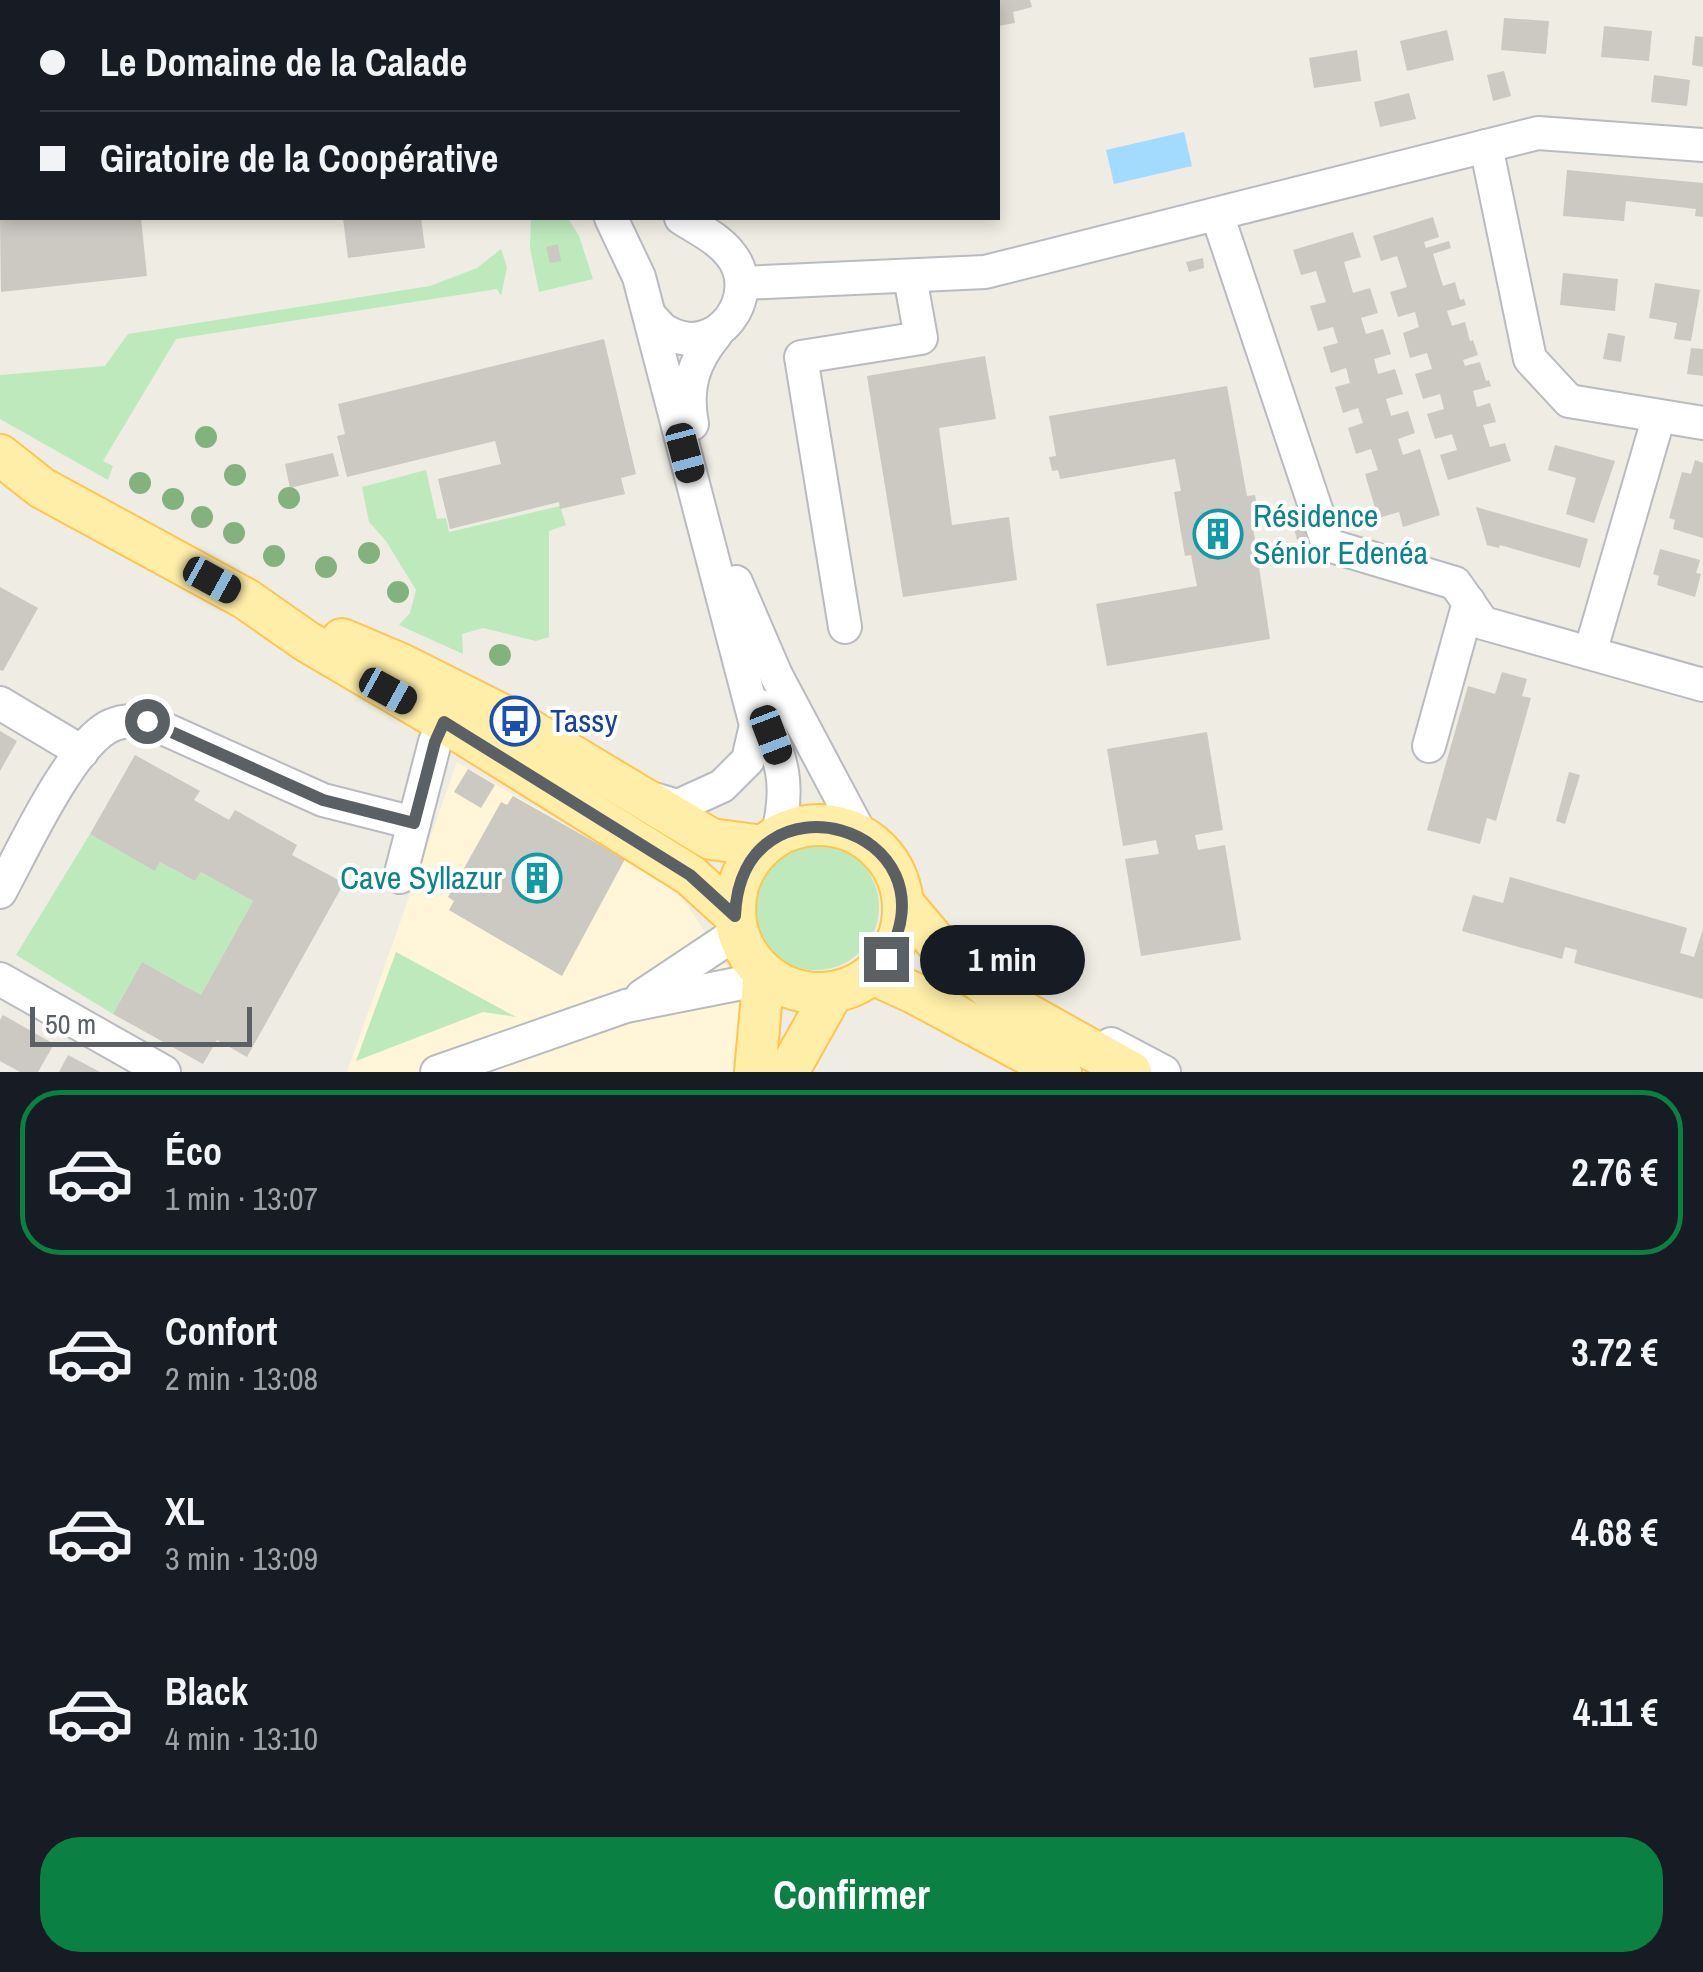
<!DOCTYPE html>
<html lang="fr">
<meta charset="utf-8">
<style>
body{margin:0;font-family:"Archivo Narrow",sans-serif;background:#242831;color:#f1f3f6;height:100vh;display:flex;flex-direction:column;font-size:38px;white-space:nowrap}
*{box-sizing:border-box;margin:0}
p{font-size:32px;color:#9ea1a6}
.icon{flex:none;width:55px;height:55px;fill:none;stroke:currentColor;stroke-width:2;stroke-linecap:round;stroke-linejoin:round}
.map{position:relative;height:1072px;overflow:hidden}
.details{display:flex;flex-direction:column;background:#171b24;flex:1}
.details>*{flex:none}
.top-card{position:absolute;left:0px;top:0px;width:1000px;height:220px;box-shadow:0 5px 15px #0003;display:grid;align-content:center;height:220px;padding:0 40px;background:#171b24}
.scale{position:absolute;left:30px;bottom:25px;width:222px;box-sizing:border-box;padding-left:10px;border:5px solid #5b6065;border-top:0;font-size:28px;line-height:35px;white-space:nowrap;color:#5b6065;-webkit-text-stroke:8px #fff;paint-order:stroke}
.end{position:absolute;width:45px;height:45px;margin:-22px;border:12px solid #5b6065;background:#fff;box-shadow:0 0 0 5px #fff}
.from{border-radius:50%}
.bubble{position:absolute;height:70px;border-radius:35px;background:#171b24;box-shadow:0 5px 15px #0003;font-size:32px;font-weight:700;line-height:70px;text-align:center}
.car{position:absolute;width:30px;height:60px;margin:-30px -15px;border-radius:12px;box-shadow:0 0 8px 2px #0007;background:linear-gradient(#222 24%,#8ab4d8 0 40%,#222 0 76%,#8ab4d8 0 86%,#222 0)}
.top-card b{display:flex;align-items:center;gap:35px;height:95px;font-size:38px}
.top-card b+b{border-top:2px solid #363941}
.top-card i{width:25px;height:25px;background:#f1f3f6}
ul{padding:18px 0 0;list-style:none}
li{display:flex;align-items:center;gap:30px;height:165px;margin:0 20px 15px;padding:0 20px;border:5px solid transparent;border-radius:40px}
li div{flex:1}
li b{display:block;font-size:38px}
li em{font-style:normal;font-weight:700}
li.on{border-color:#0b8043}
li>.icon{width:90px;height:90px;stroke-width:1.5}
.button{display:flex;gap:20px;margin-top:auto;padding:20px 40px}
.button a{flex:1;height:115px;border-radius:40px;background:#0b8043;color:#fff;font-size:40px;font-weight:700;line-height:115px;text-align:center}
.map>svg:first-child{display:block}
.commercial{fill:#fff5d8}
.medical{fill:#fddfdd}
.green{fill:#bee9bd}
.water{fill:#a3daff}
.building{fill:#ccc8c2}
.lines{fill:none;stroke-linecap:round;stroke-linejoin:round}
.minor-casing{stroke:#b8bbc0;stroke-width:36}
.major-casing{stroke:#fdc64e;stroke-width:44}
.minor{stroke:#fff;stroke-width:32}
.major{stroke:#ffeea8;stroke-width:40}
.tree{fill:#84b27f}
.route{stroke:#5b6065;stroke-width:12}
.labels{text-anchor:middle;stroke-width:8;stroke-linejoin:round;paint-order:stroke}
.culture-label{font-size:32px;fill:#0d838f;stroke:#fff;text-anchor:start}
.transit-label{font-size:32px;fill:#164399;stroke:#fff;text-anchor:start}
</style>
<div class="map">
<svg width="1703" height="1072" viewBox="0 0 1703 1072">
<rect width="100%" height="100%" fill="#efece3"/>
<polygon class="commercial" points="457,762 625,859 666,884 684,900 751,1003 739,1072 347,1072"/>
<polygon class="medical" points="0,0 502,0 2,2 0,192"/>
<g class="green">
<polygon points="531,218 568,218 579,236 593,279 539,292 530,248"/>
<polygon points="501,249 507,267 501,296 497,289 176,339 103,461 113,466 108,480 0,419 0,375 105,366 128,334 430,286 477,268"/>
<polygon points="426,470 437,519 446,518 449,532 560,506 566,525 549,531 549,637 536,641 483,628 462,634 463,654 399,625 410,613 416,590 386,541 369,522 362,487"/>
<polygon points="90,834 155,870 160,862 195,881 201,872 253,901 201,995 142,962 113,1014 16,955"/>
<circle cx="816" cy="907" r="63"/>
<polygon points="396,952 516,1017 483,1012 356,1061"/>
</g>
<polygon class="water" points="1184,132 1192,166 1114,184 1106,150"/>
<g class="building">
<polygon points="998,0 1030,0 1032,7 1013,12 1015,23 998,26"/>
<polygon points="1504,18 1549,21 1546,54 1501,50"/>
<polygon points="1604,26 1652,31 1649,61 1601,57"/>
<polygon points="1447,30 1454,60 1407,71 1400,41"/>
<polygon points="1695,36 1703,37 1703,67 1692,65"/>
<polygon points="1357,50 1361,81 1314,88 1309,58"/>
<polygon points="1504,71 1511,96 1493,101 1487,75"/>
<polygon points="1654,75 1690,80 1687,106 1651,102"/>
<polygon points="1409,93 1416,119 1380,127 1374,102"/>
<polygon points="1567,170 1703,183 1703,217 1695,216 1696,209 1626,201 1624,221 1563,216"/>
<polygon points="1433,217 1439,237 1424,242 1426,248 1449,241 1451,248 1433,254 1443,286 1455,282 1460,300 1464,299 1466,305 1447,311 1452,326 1465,322 1470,341 1473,340 1478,355 1463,360 1465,366 1480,362 1486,381 1489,380 1491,386 1473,391 1477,407 1490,403 1496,422 1483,425 1490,447 1505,443 1511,461 1448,480 1440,455 1457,450 1452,434 1435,439 1427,414 1444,409 1440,394 1423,399 1415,374 1432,369 1427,353 1410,358 1403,333 1419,327 1415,312 1398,317 1390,292 1407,287 1397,256 1381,261 1373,236"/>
<polygon points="18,218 141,218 147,276 1,292 0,219"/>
<polygon points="343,218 421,218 425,248 348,258"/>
<polygon points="1353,232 1361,257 1344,262 1353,293 1370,288 1378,313 1361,318 1366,334 1383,329 1391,354 1374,359 1378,374 1395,369 1403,394 1386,399 1391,416 1408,411 1415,433 1398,439 1403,455 1420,449 1440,515 1403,527 1399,512 1378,518 1365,474 1378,470 1371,449 1356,454 1348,428 1363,423 1358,408 1343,413 1335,387 1350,383 1346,368 1331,373 1323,347 1338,343 1333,327 1318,331 1310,306 1326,302 1316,271 1301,275 1293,250"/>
<polygon points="558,244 561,261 550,263 546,247"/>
<polygon points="1203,258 1204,268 1189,272 1186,262"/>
<polygon points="1563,273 1618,279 1615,311 1560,305"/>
<polygon points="1655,283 1700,290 1691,341 1674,339 1677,323 1649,318"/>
<polygon points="1608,333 1625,336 1621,362 1603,359"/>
<polygon points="604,339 636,474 621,478 625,494 560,509 559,502 450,529 438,479 501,464 495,441 347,477 337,436 345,434 338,404"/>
<polygon points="1691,348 1703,349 1703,376 1687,374"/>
<polygon points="985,356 996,419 939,428 952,525 1009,517 1017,580 903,597 867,376"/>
<polygon points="1227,386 1247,496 1255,495 1258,512 1251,514 1270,639 1107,666 1096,604 1197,586 1191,555 1185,556 1174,492 1181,491 1175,459 1060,479 1058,470 1052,471 1049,457 1056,456 1049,416"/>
<polygon points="1555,445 1615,461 1594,523 1566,514 1576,478 1548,470"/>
<polygon points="333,453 339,476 290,488 285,464"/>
<polygon points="1695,460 1703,463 1703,538 1673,529 1675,520 1669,518 1682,472 1691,474"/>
<polygon points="1476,507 1588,539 1580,568 1500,545 1499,548 1487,545"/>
<polygon points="1302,521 1306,537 1297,540 1293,524"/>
<polygon points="1660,549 1700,560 1696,573 1701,574 1695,597 1657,585 1659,576 1653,574"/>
<polygon points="0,587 38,608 3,671 0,670"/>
<polygon points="1502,672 1527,679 1522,696 1531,698 1496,821 1487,818 1480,844 1427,830 1468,686 1495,694"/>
<polygon points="0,731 17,741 0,771"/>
<polygon points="1207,732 1223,830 1195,835 1198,850 1225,845 1241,940 1141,956 1125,859 1159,854 1156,840 1123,846 1107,749"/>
<polygon points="135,755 200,791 194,800 229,820 235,810 297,845 292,855 344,883 247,1057 217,1040 203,1064 113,1014 142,962 201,995 253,901 201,872 195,881 160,862 155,871 90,834"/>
<polygon points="468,769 495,785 481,808 454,792"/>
<polygon points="1569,772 1580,775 1565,824 1556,821"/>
<polygon points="513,796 625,859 562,976 449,910 454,901 448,897 501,802 507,805"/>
<polygon points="1510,877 1687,928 1680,953 1694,957 1703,929 1703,999 1574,963 1577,950 1565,947 1562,959 1462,931 1473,895 1503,903"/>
<polygon points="3,1015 54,1044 38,1072 20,1072 0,1061 0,1020"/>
<polygon points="68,1055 100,1072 59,1072"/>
</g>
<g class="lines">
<g class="minor-casing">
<g id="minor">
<polyline points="561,0 561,2"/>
<polyline points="526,2 527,0"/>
<polyline points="1486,146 1530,359 1569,401 1703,423"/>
<polyline points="1217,214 1328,545 1455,583 1483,623 1703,685"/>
<polyline points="611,218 639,277 756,725 748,760 722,786 678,806 647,797"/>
<polyline points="743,283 985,272 1538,133 1703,145"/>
<path d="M650 316C655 321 661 329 667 332 716 360 763 296 731 255 718 238 698 229 681 218"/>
<path d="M692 424C685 388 693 362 716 334"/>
<polyline points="736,582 776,675 862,837"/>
<polyline points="845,627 801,357 921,338 910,277"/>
<polyline points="1590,653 1659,416"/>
<polyline points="0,703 82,752"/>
<path d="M760 706C780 758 792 781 777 836"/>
<polyline points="1429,746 1469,602"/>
<polyline points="400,877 435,742 454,700"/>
<path d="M0 892C23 850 69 749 108 727 121 720 133 721 147 721L323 800 414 823"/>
<polyline points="0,979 164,1072"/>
<polyline points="642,996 738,932"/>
<polyline points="1111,1044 1164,1072"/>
<polyline points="437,1072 626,1006 742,983 764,973"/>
</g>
</g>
<g class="major-casing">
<g id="major">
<polyline points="0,455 42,488 246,599 306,641 444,722 690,875 735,916"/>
<polyline points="342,639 401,664 515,721 711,839 763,846"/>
<circle cx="819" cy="909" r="84"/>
<polyline points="903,903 940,947 1004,1001 1131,1072"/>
<polyline points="872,974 914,993 1061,1072"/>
<polyline points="755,1072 764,973"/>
<polyline points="788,1072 833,992"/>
</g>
</g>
<use href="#minor" class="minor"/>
<use href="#major" class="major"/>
</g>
<g class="tree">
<circle cx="206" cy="437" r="11"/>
<circle cx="235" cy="475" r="11"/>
<circle cx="140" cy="483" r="11"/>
<circle cx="289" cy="498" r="11"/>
<circle cx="173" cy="499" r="11"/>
<circle cx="202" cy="517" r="11"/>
<circle cx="234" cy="533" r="11"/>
<circle cx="369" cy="553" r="11"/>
<circle cx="274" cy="556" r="11"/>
<circle cx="326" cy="567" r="11"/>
<circle cx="398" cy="592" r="11"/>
<circle cx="500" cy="655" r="11"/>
</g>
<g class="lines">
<path class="route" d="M147 721 323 800 414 823 435 742 444 722 690 875 735 916C741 764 962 826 886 959"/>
</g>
<defs>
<g id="building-ring" transform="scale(2.5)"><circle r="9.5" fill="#fff" stroke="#0f9aa8" stroke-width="1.5"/><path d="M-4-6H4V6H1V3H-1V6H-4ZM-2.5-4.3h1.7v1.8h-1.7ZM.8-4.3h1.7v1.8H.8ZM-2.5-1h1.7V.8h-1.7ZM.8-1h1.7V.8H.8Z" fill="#0f9aa8"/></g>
<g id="bus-ring" transform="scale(2.5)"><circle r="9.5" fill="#fff" stroke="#1a4fb4" stroke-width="1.5"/><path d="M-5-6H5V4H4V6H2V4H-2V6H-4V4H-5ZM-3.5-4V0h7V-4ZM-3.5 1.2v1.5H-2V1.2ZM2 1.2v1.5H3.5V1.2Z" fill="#1a4fb4"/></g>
</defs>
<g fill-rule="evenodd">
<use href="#building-ring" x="1218" y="534"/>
<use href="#bus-ring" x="515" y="721"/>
<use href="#building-ring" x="537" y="878"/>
</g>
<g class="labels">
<g class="culture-label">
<text x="1253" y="527">Résidence<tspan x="1253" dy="37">Sénior Edenéa</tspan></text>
<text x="502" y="889" text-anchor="end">Cave Syllazur</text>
</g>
<g class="transit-label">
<text x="550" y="732">Tassy</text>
</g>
</g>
</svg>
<div class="scale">50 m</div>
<i class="end from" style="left:147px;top:721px"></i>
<i class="end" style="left:886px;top:959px"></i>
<div class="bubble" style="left:920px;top:925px;width:165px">1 min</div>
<i class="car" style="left:685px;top:453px;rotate:165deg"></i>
<i class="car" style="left:212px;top:580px;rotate:119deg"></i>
<i class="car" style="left:388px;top:691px;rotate:119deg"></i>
<i class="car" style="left:771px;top:735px;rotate:159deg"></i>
<div class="top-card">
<b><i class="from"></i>Le Domaine de la Calade</b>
<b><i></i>Giratoire de la Coopérative</b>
</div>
</div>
<section class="details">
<ul>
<li class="on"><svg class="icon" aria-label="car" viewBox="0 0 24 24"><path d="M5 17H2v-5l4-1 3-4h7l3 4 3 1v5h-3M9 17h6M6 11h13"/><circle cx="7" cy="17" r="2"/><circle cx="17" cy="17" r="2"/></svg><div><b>Éco</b><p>1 min · 13:07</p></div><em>2.76 €</em></li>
<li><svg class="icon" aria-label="car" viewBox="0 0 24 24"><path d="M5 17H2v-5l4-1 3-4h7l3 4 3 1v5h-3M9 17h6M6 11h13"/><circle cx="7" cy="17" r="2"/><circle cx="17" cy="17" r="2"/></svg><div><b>Confort</b><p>2 min · 13:08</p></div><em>3.72 €</em></li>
<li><svg class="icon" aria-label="car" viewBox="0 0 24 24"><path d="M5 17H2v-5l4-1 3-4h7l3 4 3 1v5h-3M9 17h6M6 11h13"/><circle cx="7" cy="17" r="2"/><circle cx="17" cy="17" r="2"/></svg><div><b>XL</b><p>3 min · 13:09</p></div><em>4.68 €</em></li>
<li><svg class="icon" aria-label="car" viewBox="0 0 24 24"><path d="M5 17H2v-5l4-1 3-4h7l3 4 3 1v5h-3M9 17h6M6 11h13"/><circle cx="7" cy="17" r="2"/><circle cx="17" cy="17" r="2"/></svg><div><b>Black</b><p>4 min · 13:10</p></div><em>4.11 €</em></li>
</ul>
<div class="button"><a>Confirmer</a></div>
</section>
